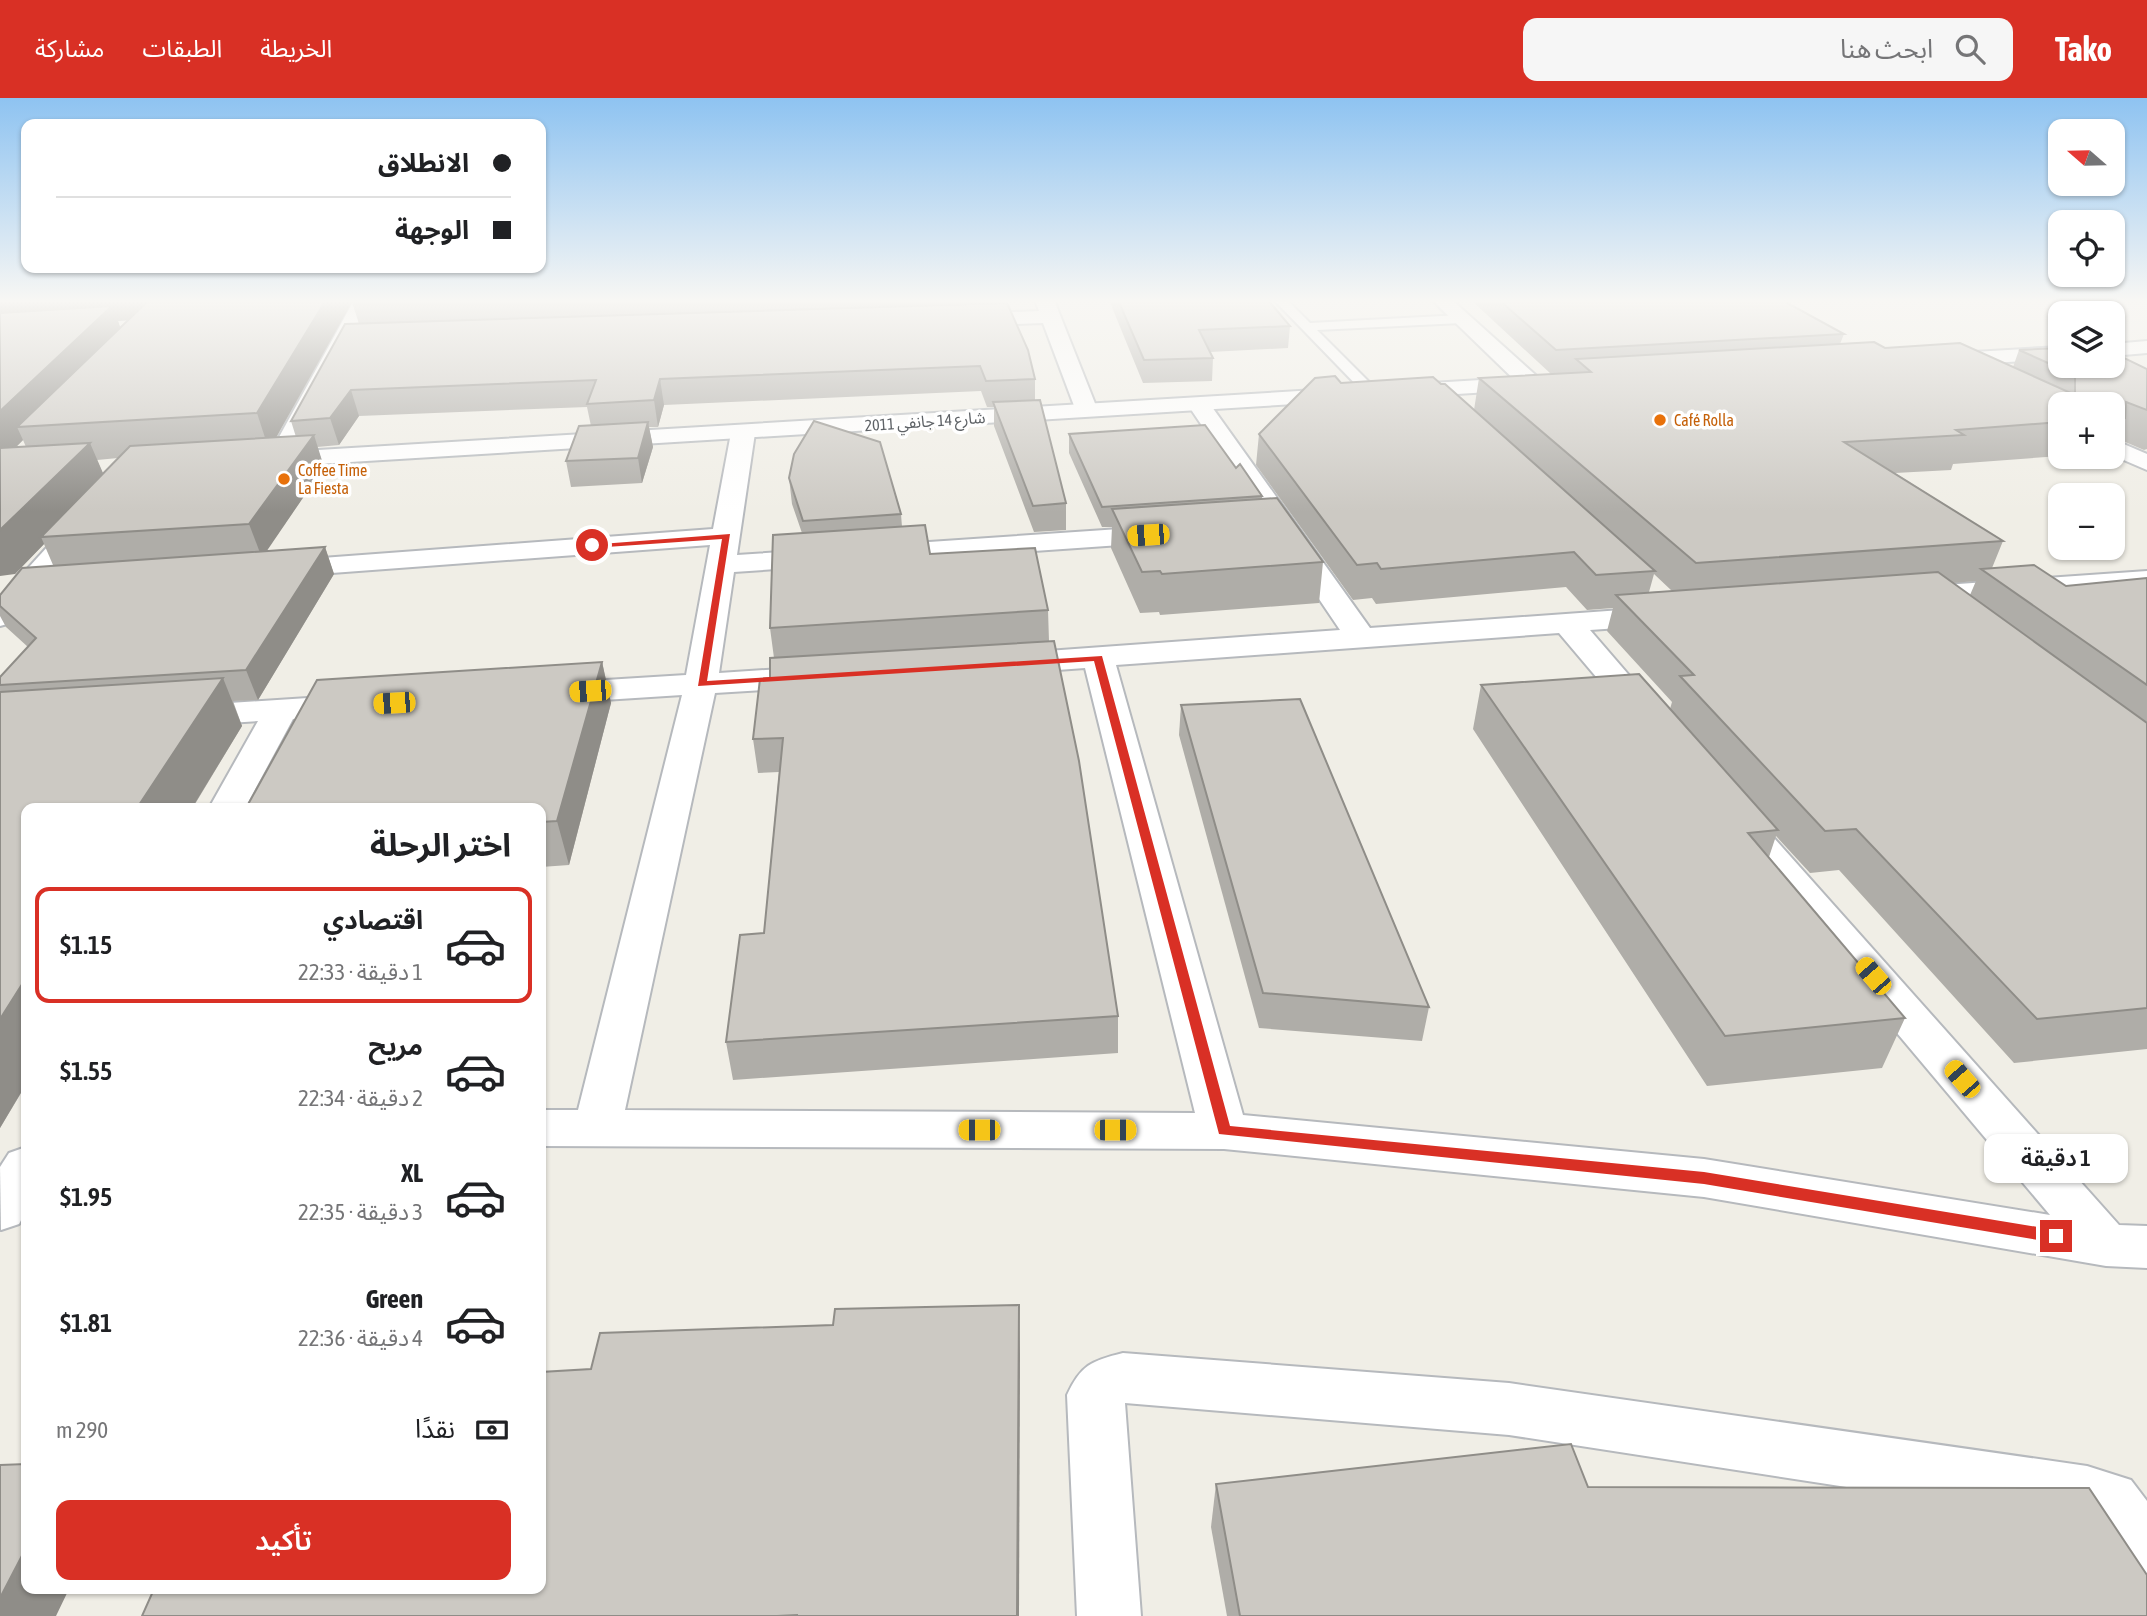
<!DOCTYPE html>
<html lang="ar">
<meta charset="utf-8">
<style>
body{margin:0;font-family:"Asap Condensed","Noto Sans Arabic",sans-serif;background:#f6f6f6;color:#202124;direction:rtl;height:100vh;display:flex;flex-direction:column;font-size:26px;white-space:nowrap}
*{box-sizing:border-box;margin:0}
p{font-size:23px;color:#757577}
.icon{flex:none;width:38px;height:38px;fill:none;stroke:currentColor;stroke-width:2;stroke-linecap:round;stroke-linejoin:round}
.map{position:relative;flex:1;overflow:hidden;direction:ltr}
.drawer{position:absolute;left:21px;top:705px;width:525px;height:791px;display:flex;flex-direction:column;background:#fff;border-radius:14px;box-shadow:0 2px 5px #0004;direction:rtl}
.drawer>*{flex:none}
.top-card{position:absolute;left:21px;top:21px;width:525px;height:154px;border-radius:14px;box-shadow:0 2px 5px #0004;direction:rtl;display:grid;align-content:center;height:154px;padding:0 35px;background:#fff}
.needle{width:46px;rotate:290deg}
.tools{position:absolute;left:2048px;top:21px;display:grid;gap:14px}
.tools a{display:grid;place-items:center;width:77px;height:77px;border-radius:14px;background:#fff;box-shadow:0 2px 5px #0004;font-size:35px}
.end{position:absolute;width:32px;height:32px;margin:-16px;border:9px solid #d93025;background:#fff;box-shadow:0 0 0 4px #fff}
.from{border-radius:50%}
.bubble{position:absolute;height:49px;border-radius:14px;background:#fff;box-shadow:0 2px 5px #0004;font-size:23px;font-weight:600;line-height:49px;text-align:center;direction:rtl}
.car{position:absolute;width:21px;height:42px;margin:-21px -10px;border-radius:9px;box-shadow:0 0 5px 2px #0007;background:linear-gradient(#f5c518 24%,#345 0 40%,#f5c518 0 76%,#345 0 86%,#f5c518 0)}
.top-card b{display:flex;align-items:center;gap:24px;height:66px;font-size:26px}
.top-card b+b{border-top:2px solid #e0e0e0}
.top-card i{width:18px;height:18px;background:#202124}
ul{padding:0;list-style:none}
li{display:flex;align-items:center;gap:21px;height:116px;margin:0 14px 10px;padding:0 21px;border:4px solid transparent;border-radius:14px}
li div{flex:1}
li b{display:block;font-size:26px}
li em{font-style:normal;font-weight:600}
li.current{border-color:#d93025}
li>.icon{width:63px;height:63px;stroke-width:1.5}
h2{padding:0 35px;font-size:32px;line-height:84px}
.pay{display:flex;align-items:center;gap:18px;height:77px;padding:0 35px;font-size:26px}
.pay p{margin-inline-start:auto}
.cta{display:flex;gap:14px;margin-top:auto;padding:14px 35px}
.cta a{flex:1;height:80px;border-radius:14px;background:#d93025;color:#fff;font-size:28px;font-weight:600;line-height:80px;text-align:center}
header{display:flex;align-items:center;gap:42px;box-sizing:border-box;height:98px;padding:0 35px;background:#d93025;color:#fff}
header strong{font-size:33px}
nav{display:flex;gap:38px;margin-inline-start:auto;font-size:24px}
.search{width:490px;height:63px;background:#f6f6f6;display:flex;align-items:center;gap:18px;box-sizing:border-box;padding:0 24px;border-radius:14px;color:#757577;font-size:26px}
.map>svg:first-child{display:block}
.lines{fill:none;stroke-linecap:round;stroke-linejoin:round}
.lane-casing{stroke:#b6b9bd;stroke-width:4}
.street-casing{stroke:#b6b9bd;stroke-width:4}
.secondary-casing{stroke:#b5b9bd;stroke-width:4}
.lane{fill:#fff;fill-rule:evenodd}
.street{fill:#fff;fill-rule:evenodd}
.secondary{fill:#fff;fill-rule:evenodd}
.wall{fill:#afada8;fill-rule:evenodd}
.shaded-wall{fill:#8f8d88}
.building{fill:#ccc9c3;stroke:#8f8d88;stroke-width:2}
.route{fill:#d93025}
.food-dot{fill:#e8710a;stroke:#fff;stroke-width:2.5}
.labels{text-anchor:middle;stroke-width:7;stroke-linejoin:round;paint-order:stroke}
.far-food-label{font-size:16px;fill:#c56008;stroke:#fff;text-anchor:start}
.far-street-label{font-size:16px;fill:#5e6266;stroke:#fff}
</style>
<header>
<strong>Tako</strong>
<div class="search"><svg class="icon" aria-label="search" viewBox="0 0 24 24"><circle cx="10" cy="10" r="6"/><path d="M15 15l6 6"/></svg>ابحث هنا</div>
<nav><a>الخريطة</a><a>الطبقات</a><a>مشاركة</a></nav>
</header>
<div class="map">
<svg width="2147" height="1518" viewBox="0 0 2147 1518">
<rect width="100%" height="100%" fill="#f0eee6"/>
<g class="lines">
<g class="lane-casing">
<polygon id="lane" points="1274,202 1287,202 1310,225 1461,217 1467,221 1461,225 1317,232 1378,293 1380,296 1373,300 1368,299"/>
</g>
<g class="street-casing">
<g id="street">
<polygon points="354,202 374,202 291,361 288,366 270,366 267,361"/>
<polygon points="1035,202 1054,202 1098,313 1095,318 1079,318 1076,313 1043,225 962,228 952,222 962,216 1039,213"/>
<polygon points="1432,202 1452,202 1540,281 1543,286 1540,291 1524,291"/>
<polygon points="1199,300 1207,302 1370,530 1663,509 1674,512 1678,518 1674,524 1663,527 1590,532 1665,619 1660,626 1648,629 1636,626 1559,535 1116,567 1243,1017 1704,1061 2050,1117 1723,728 1717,720 1723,712 1736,709 1749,712 2119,1127 2147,1128 2147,1170 2106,1168 1704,1099 1224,1051 541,1048 541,1012 578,1012 682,597 557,605 545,602 541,595 545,588 557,585 686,577 710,447 278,479 268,476 264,470 268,464 713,431 731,335 735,330 751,330 755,335 737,457 1164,428 1174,430 1178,436 1174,442 1164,444 734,474 719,575 811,569 822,572 827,579 822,586 811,589 715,595 625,1012 1195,1015 1085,570 1004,576 993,573 988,566 993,559 1004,556 1340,532 1188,307"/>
<polygon points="2112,341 2147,356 2147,372 2112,357"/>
<polygon points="87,413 96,415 100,421 96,427 11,525 0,528 0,501 78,415"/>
<polygon points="2147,473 2147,491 1915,507 1905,504 1900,498 1905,492 1915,489"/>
<polygon points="354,597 366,600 371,607 366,614 293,621 245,710 209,710 258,623 183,628 171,625 166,618 171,611 183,608"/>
<polygon points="26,1049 26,1113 19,1126 1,1132 0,1069 9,1055"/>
<path d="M1123 1255 1509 1285 2087 1368 2131 1382 2147 1403V1483L2125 1474 2087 1426 1509 1337 1125 1305 1141 1518H1077L1067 1297C1081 1267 1091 1263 1123 1255Z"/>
</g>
</g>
<g class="secondary-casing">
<g id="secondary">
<polygon points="2147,243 2147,255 2112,258 2112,246"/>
<polygon points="2060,249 2060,261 1938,268 1927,262 1938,256"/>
<polygon points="1532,279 1540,281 1543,286 1540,291 268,369 259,367 256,362 259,357 268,355"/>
</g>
</g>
<use href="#lane" class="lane"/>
<use href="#street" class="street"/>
<use href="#secondary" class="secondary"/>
</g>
<g class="wall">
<path d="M0 202H1000V206L1035 281V302L1066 405V432L1034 434 994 328V309H987L981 293 664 307 658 329H649L653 349 642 385 571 389 566 363 591 328 587 309 359 318 339 347 317 349 324 369 266 453 325 449 334 476 258 602 233 603 242 628 0 1030V579L28 549 6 529 0 518V497L53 467 44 446 15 476ZM352 204 359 226 291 323 296 339 276 340ZM128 222 120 230 118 223ZM23 342 26 349H16ZM118 360 103 376 97 362Z"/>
<polygon points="1109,202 1268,202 1290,228 1288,250 1210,254 1213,260 1212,283 1143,285"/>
<path d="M1471 202H1782L1844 236 1840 246 1885 250 2013 269 2019 252 2147 271V351L2144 352 2116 340 2112 348V306H2060V358L1953 366 1951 372 1895 375 2003 443 1992 470 2066 488 2147 480V951L2014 965 1839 772 1810 775 1776 738 1769 759 1905 920 1882 970 1707 988 1473 631 1481 587 1670 611 1672 604 1607 533 1613 510 1587 512 1566 489 1376 506 1372 500 1353 502 1256 367 1259 336 1341 285 1441 286 1474 312 1479 280 1551 276ZM1654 476 1672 493 1649 494ZM1976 483 1970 497 1953 485Z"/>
<polygon points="1069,336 1236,370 1262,398 1262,401 1323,464 1319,505 1160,517 1159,514 1140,515 1111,450 1112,429 1102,429 1069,355"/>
<polygon points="789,380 901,416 902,429 930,456 1048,512 1049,543 1118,918 1118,955 733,982 726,944 764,835 779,674 758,675 753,641 770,580 774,560 770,530 802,435 792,406"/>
<polygon points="602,564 611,605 569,767 541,769 541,710"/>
<polygon points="1181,607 1429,909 1422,943 1259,930 1179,637"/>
<polygon points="1216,1386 1588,1389 2147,1518 1227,1518 1211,1429"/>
</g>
<g class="shaded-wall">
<polygon points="0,202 163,202 143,221 118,223 124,240 17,329 23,342 0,365"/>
<polygon points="326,202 352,202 352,204 269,352 257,315"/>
<polygon points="660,281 664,307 658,329 654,302"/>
<polygon points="351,292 359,318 339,347 330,320"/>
<polygon points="648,324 653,349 642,385 638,360"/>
<polygon points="314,337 324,369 262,460 249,426"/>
<polygon points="90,345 106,382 41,439 44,446 15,476 0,478 0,432"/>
<polygon points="325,449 334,476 258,602 246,572"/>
<polygon points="602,564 611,605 569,767 557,723"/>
<polygon points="223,580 242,628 192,710 137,710"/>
<polygon points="26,880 26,986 0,1030 0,921"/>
<polygon points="1019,1207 1020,1256 1019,1518 1017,1518"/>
<polygon points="26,1450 26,1491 69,1491 56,1518 0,1518 0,1500"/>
</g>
<g class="building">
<polygon points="149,202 326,202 257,315 17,329"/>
<polygon points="1118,202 1268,202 1290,228 1199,232 1213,260 1144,262"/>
<polygon points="1499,202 1782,202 1844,236 1556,252"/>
<polygon points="1007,205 1028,252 1035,281 986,283 980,268 660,281 654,302 587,306 596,282 351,292 330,320 291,323 345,226"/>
<polygon points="112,208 0,313 0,215"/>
<polygon points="1874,244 1885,250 1960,245 2075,297 2075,277 2019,252 2060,250 2060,268 2112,268 2112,254 2147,271 2147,312 2126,304 2125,320 2112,321 2112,306 2060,306 2060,324 1956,332 1964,337 1844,344 2003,443 1696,465 1479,280 1591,274 1576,261"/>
<polygon points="1335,278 1341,285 1433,279 1441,286 1445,286 1655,473 1596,477 1574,454 1381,471 1377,465 1357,467 1259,336 1315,280"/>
<polygon points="1040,302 1066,405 1033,408 993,304"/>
<polygon points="814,323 880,344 901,416 803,423 789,380 794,356"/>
<polygon points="648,324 638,360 566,363 579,328"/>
<polygon points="1205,327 1236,370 1240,366 1262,398 1102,409 1069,336"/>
<polygon points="314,337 249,426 41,439 130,348"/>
<polygon points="90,345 0,432 0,350"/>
<polygon points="1277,400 1323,464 1162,476 1160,473 1142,474 1112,411"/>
<polygon points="925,427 930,456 1035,450 1048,512 770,530 773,437"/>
<polygon points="325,449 246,572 0,587 0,579 36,540 0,508 0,497 22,470"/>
<polygon points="2034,467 2066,488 2147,480 2147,587 1981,471"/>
<polygon points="1938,474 2147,625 2147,910 2037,921 1856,731 1825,733 1680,578 1694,577 1616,497"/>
<polygon points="1054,543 1079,663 1118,918 726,944 740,837 764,835 783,640 753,641 760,581 770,580 770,560"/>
<polygon points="602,564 557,723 541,724 541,710 246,710 317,582"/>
<polygon points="1639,576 1778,732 1748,735 1905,920 1725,938 1481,587"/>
<polygon points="223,580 137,710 26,710 26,880 0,921 0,594"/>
<polygon points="1300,601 1429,909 1263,895 1181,607"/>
<polygon points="1019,1207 1017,1518 797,1518 797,1517 777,1518 142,1518 154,1491 541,1491 541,1274 591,1271 600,1235 833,1227 835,1211"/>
<polygon points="1571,1346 1588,1389 2089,1390 2147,1477 2147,1518 1240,1518 1216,1386"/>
<polygon points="26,1366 26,1450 0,1500 0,1367"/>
</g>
<linearGradient id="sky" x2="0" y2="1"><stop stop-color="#8ec3f1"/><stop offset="0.49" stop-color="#f8f7f4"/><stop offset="1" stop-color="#f8f7f4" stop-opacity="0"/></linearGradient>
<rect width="2147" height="414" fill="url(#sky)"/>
<polygon class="route" points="730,436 707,583 1102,558 1230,1028 1704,1074 2056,1132 2061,1134 2061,1143 2056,1145 1704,1086 1219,1036 1094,563 698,588 722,441 592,450 588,447"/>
<g class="food-dot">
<circle cx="1660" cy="322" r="7"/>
<circle cx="284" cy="381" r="7"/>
</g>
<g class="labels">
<g class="far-food-label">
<text x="1674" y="328">Café Rolla</text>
<text x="298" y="378">Coffee Time<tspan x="298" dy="18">La Fiesta</tspan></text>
</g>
<g class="far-street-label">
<text transform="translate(925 323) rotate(-4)" y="6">شارع 14 جانفي 2011</text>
</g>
</g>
</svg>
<div class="tools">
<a><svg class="needle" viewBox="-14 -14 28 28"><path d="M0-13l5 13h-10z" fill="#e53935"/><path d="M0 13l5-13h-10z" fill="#757577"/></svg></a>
<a><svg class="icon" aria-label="locate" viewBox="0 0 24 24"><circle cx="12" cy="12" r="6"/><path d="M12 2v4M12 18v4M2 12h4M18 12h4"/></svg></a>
<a><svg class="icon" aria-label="layers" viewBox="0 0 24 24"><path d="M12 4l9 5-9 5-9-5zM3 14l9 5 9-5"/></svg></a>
<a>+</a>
<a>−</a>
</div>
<i class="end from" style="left:592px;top:447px"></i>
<i class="end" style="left:2056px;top:1138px"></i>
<div class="bubble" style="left:1984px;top:1036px;width:144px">1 دقيقة</div>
<i class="car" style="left:1148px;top:437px;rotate:266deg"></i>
<i class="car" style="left:590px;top:593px;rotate:266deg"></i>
<i class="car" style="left:394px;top:605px;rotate:267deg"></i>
<i class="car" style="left:1873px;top:878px;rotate:319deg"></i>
<i class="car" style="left:1962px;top:981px;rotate:319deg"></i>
<i class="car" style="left:979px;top:1032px;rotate:270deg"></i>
<i class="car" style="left:1115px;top:1032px;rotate:90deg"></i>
<div class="top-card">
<b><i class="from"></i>الانطلاق</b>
<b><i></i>الوجهة</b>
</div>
<section class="drawer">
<h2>اختر الرحلة</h2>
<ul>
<li class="current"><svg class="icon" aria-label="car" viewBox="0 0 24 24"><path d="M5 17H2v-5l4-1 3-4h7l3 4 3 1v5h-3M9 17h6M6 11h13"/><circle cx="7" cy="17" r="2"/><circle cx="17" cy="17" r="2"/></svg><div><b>اقتصادي</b><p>1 دقيقة · 22:33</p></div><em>$1.15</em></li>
<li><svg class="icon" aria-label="car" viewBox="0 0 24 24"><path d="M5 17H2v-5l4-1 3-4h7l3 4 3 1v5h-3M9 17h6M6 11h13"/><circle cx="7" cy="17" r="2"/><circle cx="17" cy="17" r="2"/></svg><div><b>مريح</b><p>2 دقيقة · 22:34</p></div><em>$1.55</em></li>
<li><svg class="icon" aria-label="car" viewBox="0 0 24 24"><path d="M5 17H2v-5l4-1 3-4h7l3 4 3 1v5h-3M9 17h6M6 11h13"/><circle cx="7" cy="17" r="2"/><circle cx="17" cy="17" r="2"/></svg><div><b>XL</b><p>3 دقيقة · 22:35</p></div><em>$1.95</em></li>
<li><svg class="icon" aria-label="car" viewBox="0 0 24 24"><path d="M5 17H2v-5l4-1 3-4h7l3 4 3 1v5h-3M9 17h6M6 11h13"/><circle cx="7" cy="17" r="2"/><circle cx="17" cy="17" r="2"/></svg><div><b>Green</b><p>4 دقيقة · 22:36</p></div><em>$1.81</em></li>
</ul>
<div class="pay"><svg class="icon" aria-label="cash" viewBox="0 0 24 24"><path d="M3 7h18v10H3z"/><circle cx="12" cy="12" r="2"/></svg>نقدًا<p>290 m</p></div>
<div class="cta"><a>تأكيد</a></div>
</section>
</div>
